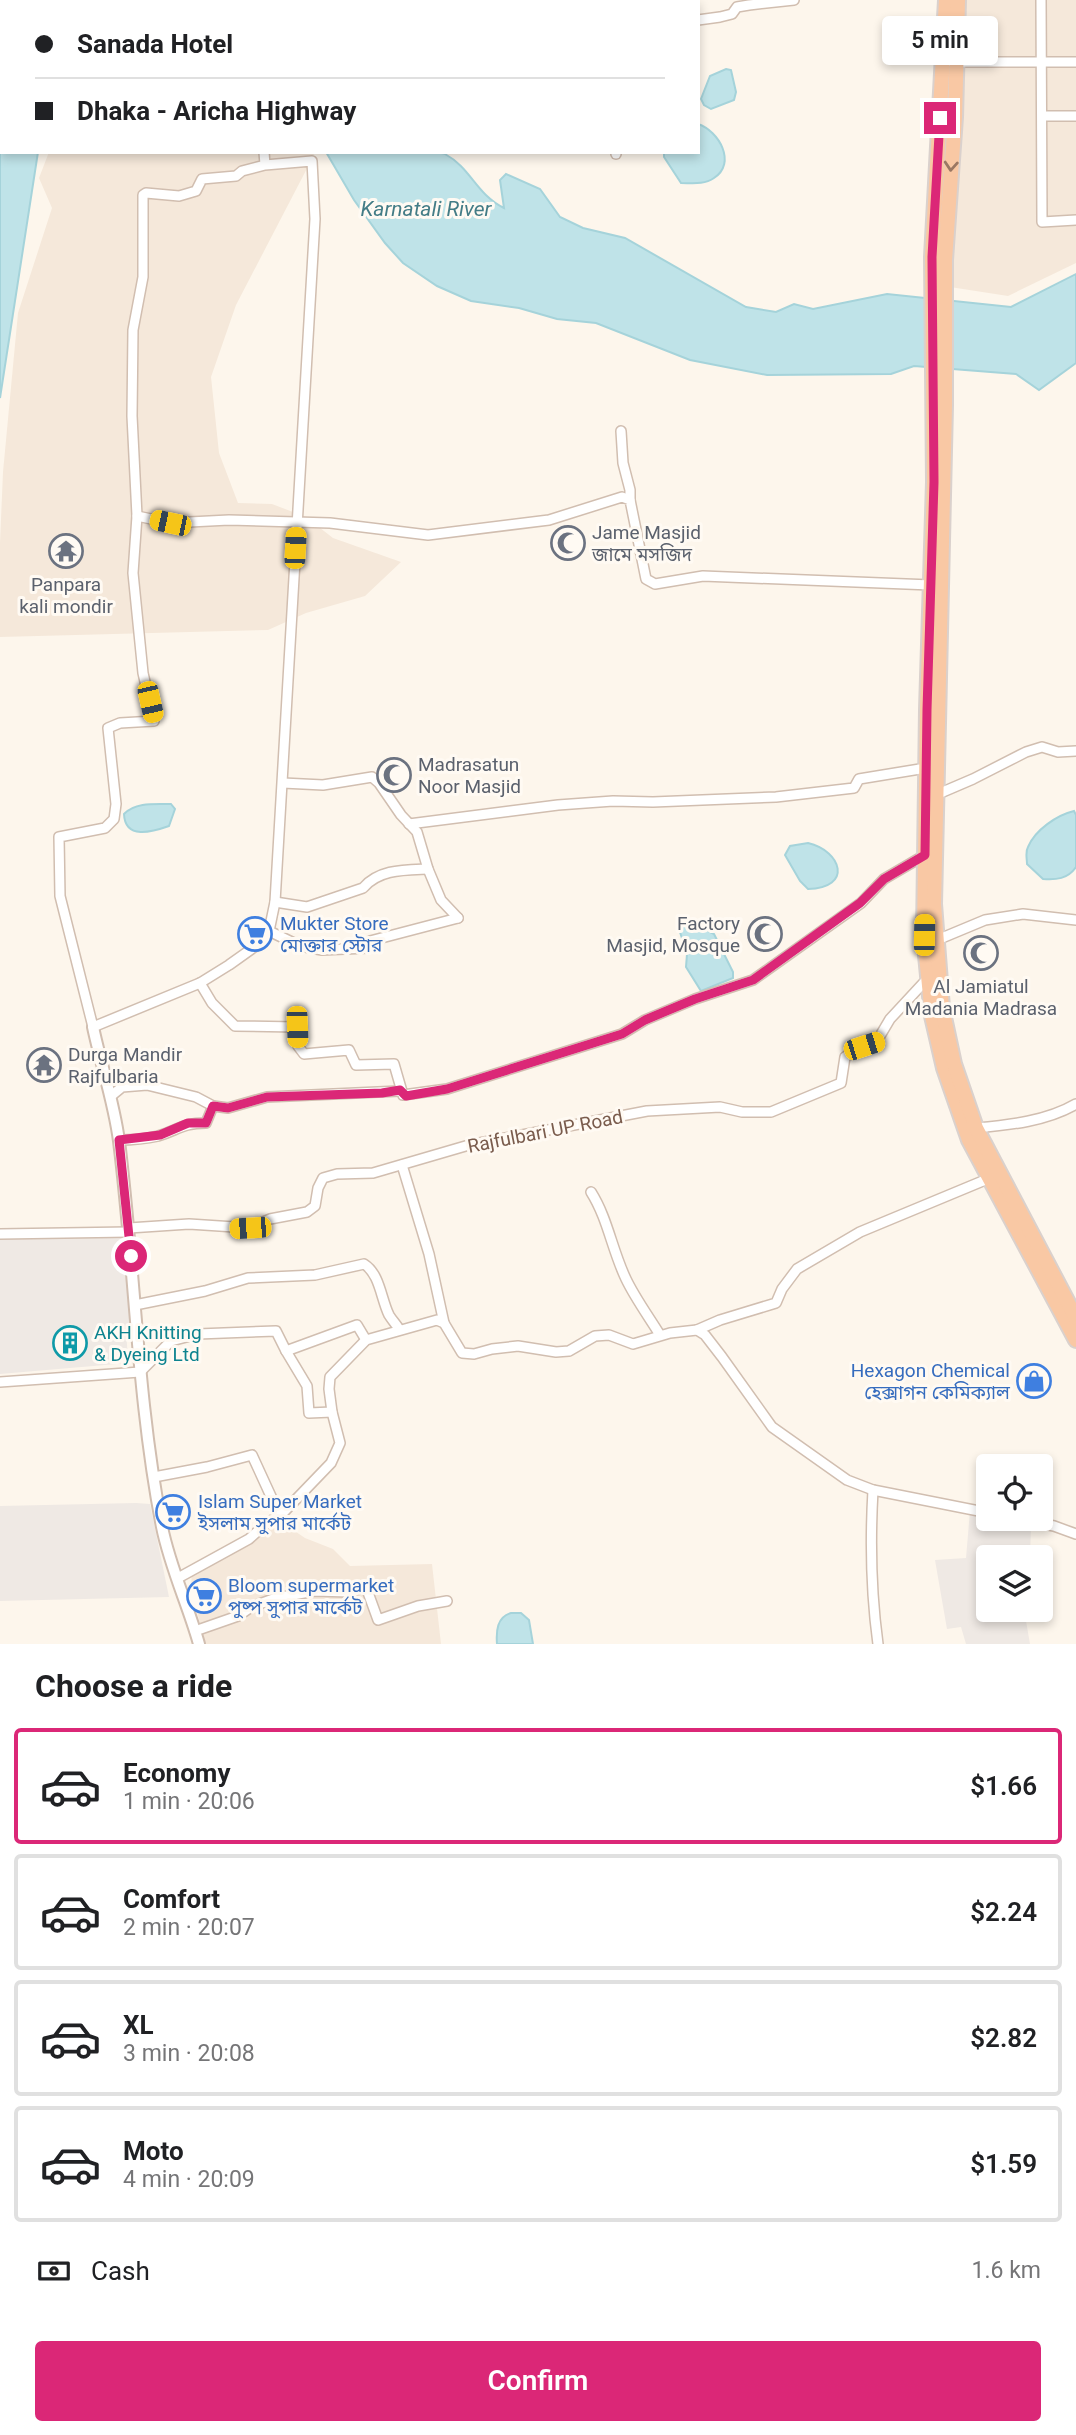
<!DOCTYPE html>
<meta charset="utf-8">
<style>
body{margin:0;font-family:Roboto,"Noto Sans Bengali",sans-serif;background:#f6f6f6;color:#202124;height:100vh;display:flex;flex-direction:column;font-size:26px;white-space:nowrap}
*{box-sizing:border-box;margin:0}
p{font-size:23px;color:#757577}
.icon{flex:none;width:38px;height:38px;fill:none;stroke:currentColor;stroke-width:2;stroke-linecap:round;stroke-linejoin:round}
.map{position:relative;height:1644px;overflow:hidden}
.details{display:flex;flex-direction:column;background:#fff;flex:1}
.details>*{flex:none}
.top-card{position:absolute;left:0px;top:0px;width:700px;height:154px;box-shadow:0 4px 10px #0003;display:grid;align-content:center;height:154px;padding:0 35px;background:#fff}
.buttons{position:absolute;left:976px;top:1454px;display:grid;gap:14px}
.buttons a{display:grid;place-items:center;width:77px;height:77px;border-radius:7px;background:#fff;box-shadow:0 4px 10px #0003;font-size:35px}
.end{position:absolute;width:32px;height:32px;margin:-16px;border:9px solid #db2777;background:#fff;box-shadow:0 0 0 4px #fff}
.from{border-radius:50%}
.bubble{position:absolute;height:49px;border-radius:7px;background:#fff;box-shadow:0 4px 10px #0003;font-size:23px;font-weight:600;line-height:49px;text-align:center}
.car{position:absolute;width:21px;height:42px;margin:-21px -10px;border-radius:9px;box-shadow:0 0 5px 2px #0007;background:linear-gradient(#f5c518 24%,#345 0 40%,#f5c518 0 76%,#345 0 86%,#f5c518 0)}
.top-card b{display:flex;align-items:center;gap:24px;height:66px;font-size:26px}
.top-card b+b{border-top:2px solid #e0e0e0}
.top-card i{width:18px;height:18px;background:#202124}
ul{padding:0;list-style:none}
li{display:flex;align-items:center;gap:21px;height:116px;margin:0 14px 10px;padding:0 21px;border:4px solid #e0e0e0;border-radius:7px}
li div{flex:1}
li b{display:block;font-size:26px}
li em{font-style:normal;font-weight:600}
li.on{border-color:#db2777}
li>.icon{width:63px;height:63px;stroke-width:1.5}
h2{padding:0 35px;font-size:32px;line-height:84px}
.pay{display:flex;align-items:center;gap:18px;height:77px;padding:0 35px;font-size:26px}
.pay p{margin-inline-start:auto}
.cta{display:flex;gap:14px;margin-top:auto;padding:14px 35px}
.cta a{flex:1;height:80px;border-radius:7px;background:#db2777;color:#fff;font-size:28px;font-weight:600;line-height:80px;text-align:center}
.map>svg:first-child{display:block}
.residential{fill:#f5e8da}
.industrial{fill:#efe9e4}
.water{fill:#bfe3e8;stroke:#a5d3da;stroke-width:2}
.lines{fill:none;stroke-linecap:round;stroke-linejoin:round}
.minor-casing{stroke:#d1beb0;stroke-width:12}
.tertiary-casing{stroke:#d1beb0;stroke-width:14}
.trunk-casing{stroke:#dad1cd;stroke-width:18}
.minor{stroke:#fff;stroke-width:9}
.tertiary{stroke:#fff;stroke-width:10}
.trunk{stroke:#f9c8a4;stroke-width:14}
.oneway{stroke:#9a7763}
.route{stroke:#db2777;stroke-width:9}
.labels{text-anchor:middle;stroke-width:6;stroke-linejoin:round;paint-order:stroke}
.worship-label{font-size:19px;fill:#5b616d;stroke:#fffaf3;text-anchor:start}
.shop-label{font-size:19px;fill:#366cbe;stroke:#fffaf3;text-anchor:start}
.street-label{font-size:19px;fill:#7a5c4d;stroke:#fffaf3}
.culture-label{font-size:19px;fill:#0d838f;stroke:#fffaf3;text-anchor:start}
.water-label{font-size:21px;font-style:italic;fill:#437c86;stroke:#fffaf3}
</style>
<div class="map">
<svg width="1076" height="1644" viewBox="0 0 1076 1644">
<rect width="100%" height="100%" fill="#fdf6ec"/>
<g class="residential">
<polygon points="71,0 306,0 72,2"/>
<polygon points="964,0 1076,0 1076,263 1008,296 950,287"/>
<polygon points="49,152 312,152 314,155 236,305 211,377 219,453 238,503 272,504 306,517 333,538 401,562 365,596 306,613 268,630 0,637 0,543 3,472 18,313 52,208 39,178"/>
<polygon points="277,1519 305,1538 333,1549 350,1566 432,1564 441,1644 206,1644 191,1591 192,1567"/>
</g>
<g class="industrial">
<polygon points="121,1230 132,1326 126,1327 128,1363 0,1374 0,1234"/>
<polygon points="136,1503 150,1504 169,1597 0,1601 0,1506"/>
<polygon points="970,1511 989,1516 989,1519 1001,1519 1031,1526 1030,1557 989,1558 989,1610 1027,1610 1026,1621 1030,1644 966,1644 961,1627 947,1629 935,1560 966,1558"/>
</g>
<g class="water">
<polygon points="0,0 62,2 2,2 2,152 38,152 0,398"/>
<polygon points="726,69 731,70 736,92 734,100 711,109 704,105 701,99 710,76"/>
<path d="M698 124C719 131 737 163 714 178 704 185 692 183 681 183L664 157V152H698Z"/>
<path d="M326 152C344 152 436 149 445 154 471 168 476 194 504 208L500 180 506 174 540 189 560 217 583 228 625 238 746 307 776 312 794 304 813 309 887 294 1011 307 1076 274V363L1039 390 1016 374 914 366 891 374 767 375 690 360 596 323 557 319 519 308 471 301 437 286 403 263 385 243 354 200Z"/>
<path d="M171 804 175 809 169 826C152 832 125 840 124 814 135 802 155 804 171 804Z"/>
<path d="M1074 811 1076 815V867C1068 879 1056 880 1043 879L1027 864C1027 858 1025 852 1028 847 1035 830 1057 815 1074 811Z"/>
<path d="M808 843C842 851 853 888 808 889L800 881 785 855 790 846Z"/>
<polygon points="687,920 714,934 733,972 733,978 701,991 686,967 687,954 679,929 681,922"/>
<path d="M511 1613H521L529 1620 533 1644H497C496 1631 497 1617 511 1613Z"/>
</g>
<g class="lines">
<g class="minor-casing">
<g id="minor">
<polyline points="465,0 466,2"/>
<polyline points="658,0 658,2"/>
<polyline points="1041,0 1042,222 1076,220"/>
<polyline points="158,2 159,0"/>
<polyline points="295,2 295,0"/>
<polyline points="698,20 720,17 732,14 737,7 749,5 794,0"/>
<polyline points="952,62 1076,62"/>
<polyline points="1043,116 1076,116"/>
<polyline points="264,152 265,165 242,171 236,176 202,179 196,191 179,196 146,193 143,195 143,277 133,330 132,416 137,516 133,573 143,673 154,721 120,723 108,728 116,804 114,819 105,828 59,837 60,896 93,1027 200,983 229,965 260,943 269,931 275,902 315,219 312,161 265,165"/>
<polyline points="616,152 616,154"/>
<polyline points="621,431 623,463 630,490 630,500"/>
<polyline points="137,516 170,523 229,520 330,523 428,535 549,520 622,497 630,500 646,579 655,584 703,576 931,585"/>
<polyline points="283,783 323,785 372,777 379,783 401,815 417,832 428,869 441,900 458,918"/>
<polyline points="938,794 973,779 1026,752 1042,747 1058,752 1076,751"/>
<polyline points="409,824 558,805 613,801 653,802 776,797 854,788 859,779 926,768"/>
<path d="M275 902 307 907 363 888C379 869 405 870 428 869"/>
<polyline points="269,931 300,946 322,950 368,948 370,941 458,918"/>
<polyline points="937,940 985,920 1023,914 1076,920"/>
<polyline points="200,983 212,1003 235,1026 297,1027 298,1046 304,1054 349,1050 356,1065 394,1064 403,1095 447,1089 622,1034 645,1020 695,999 753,980 861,903 884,879 925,855"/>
<polyline points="111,1096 122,1087 147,1085 196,1097 213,1106 228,1108 267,1097 400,1091"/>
<path d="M976 1128C1010 1125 1047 1121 1076 1104"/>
<path d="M119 1140C132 1140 145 1139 158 1136 178 1130 182 1123 206 1123L213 1106"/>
<polyline points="402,1165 429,1254 444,1323"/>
<path d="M591 1192C608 1219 612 1250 626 1279 635 1298 649 1317 660 1335"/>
<polyline points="129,1228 189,1224 250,1228 270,1219 307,1212 315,1206 318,1188 323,1178 337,1174 373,1173 469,1145 647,1111 720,1107 742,1112 771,1112 841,1083 845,1057 864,1046 877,1041 890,1019 928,978"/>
<polyline points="0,1234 129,1232"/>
<path d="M135 1305 205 1291 248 1278 315 1275 364 1264C380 1274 381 1299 389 1315 392 1320 396 1324 399 1329"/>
<polyline points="697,1330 720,1320 776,1303 782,1289 797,1269 860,1232 990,1178"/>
<polyline points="0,1382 140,1372 171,1341 198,1334 276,1331 286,1351"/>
<polyline points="332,1412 309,1413 307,1386 286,1351 357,1325 366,1340"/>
<polyline points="154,1477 207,1467 252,1455 280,1516"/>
<path d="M873 1490C870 1542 871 1593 878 1644"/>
<polyline points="1018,1519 1054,1526 1076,1534"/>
<polyline points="178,1578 249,1539 268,1522 280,1516 331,1463 340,1443 332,1412 329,1389 330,1377 366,1340 437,1320 444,1323 462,1353 474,1354 492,1349 518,1346 556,1352 569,1351 595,1336 609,1335 633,1344 670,1333 697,1330 705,1335 722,1357 772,1427 847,1480 873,1490 989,1513"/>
<polyline points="195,1631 238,1616 251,1607 276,1598 315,1591 349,1592 366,1587 378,1620 418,1606 447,1601"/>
</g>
</g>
<g class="tertiary-casing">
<path id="tertiary" d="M93 1027C101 1065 114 1102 119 1141 135 1269 137 1400 162 1527 170 1567 188 1605 199 1644"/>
</g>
<g class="trunk-casing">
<g id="trunk">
<polyline points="946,0 932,257 934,482 927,710 924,935 932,1016 944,1068 969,1140 1076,1340"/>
<polyline points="958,0 955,117 945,260 945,405 934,904 942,1008 954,1064 976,1128 1076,1318"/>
</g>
</g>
<use href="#minor" class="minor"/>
<use href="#tertiary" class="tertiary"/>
<use href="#trunk" class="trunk"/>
</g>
<defs><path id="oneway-chevron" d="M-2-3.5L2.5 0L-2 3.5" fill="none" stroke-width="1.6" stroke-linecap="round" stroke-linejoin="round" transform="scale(1.75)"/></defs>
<use class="oneway" href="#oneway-chevron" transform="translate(951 166) rotate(94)"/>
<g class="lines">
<polyline class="route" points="131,1256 119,1140 160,1135 188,1123 206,1123 213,1106 228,1108 267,1097 382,1093 400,1090 406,1096 447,1089 622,1034 645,1020 695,999 753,980 860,903 884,879 925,855 927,710 934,482 932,257 940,118"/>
</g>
<defs>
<g id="mosque-ring" transform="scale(1.75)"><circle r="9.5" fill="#fffaf3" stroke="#6b7280" stroke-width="1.5"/><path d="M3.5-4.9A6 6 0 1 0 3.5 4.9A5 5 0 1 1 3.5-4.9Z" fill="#6b7280"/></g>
<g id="temple-ring" transform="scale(1.75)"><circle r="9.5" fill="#fffaf3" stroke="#6b7280" stroke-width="1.5"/><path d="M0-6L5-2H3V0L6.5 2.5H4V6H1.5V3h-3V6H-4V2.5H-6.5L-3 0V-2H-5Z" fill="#6b7280"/></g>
<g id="supermarket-ring" transform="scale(1.75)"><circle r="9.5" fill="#fffaf3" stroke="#3f7fe0" stroke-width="1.5"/><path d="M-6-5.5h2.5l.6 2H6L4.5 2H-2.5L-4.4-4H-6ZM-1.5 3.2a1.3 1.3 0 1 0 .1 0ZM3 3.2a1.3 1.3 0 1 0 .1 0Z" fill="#3f7fe0"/></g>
<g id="building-ring" transform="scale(1.75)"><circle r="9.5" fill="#fffaf3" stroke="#0f9aa8" stroke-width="1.5"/><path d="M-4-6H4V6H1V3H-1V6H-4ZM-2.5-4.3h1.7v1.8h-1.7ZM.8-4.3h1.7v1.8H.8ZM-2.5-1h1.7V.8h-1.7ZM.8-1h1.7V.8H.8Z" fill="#0f9aa8"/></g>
<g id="shop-ring" transform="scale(1.75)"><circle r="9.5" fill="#fffaf3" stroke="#3f7fe0" stroke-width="1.5"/><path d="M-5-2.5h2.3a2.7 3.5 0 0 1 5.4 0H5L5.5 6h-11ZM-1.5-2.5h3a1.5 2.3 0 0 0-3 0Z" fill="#3f7fe0"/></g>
</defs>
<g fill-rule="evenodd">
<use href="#mosque-ring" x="568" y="543"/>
<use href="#temple-ring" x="66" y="551"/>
<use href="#mosque-ring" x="394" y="775"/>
<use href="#supermarket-ring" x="255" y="934"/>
<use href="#mosque-ring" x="765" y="934"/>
<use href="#mosque-ring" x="981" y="953"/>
<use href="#temple-ring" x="44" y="1065"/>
<use href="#building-ring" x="70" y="1343"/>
<use href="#shop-ring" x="1034" y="1381"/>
<use href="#supermarket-ring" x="173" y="1512"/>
<use href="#supermarket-ring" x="204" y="1596"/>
</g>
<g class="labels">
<g class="worship-label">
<text x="592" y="539">Jame Masjid<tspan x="592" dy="22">জামে মসজিদ</tspan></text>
<text x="66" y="591" text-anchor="middle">Panpara<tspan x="66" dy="22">kali mondir</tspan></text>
<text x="418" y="771">Madrasatun<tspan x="418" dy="22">Noor Masjid</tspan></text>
<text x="740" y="930" text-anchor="end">Factory<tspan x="740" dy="22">Masjid, Mosque</tspan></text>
<text x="981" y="993" text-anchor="middle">Al Jamiatul<tspan x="981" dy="22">Madania Madrasa</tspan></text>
<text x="68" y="1061">Durga Mandir<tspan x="68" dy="22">Rajfulbaria</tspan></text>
</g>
<g class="shop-label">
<text x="280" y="930">Mukter Store<tspan x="280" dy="22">মোক্তার স্টোর</tspan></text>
<text x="1010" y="1377" text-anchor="end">Hexagon Chemical<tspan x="1010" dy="22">হেক্সাগন কেমিক্যাল</tspan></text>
<text x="198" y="1508">Islam Super Market<tspan x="198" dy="22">ইসলাম সুপার মার্কেট</tspan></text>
<text x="228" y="1592">Bloom supermarket<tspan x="228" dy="22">পুষ্প সুপার মার্কেট</tspan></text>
</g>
<g class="street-label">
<text transform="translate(545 1131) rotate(-11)" y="7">Rajfulbari UP Road</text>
</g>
<g class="culture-label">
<text x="94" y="1339">AKH Knitting<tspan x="94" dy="22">&amp; Dyeing Ltd</tspan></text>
</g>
<g class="water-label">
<text x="426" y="216">Karnatali River</text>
</g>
</g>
</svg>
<div class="buttons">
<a><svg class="icon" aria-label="locate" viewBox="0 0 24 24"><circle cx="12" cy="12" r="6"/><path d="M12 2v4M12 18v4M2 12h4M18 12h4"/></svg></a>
<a><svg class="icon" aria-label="layers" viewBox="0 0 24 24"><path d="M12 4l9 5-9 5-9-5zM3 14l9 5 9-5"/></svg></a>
</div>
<i class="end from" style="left:131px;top:1256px"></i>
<i class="end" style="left:940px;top:118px"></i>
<div class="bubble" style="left:882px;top:16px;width:116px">5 min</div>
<i class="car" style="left:170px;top:523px;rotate:282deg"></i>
<i class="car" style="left:295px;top:548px;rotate:3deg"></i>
<i class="car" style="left:150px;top:702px;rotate:167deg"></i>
<i class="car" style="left:924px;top:935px;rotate:1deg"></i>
<i class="car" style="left:297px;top:1027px;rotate:178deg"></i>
<i class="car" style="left:864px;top:1046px;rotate:72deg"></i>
<i class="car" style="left:250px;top:1228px;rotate:267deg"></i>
<div class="top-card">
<b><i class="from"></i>Sanada Hotel</b>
<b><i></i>Dhaka - Aricha Highway</b>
</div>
</div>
<section class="details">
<h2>Choose a ride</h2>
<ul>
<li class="on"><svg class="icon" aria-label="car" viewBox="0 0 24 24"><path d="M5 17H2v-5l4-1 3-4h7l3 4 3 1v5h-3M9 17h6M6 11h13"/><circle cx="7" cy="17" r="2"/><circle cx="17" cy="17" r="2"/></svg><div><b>Economy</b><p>1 min · 20:06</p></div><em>$1.66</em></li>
<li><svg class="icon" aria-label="car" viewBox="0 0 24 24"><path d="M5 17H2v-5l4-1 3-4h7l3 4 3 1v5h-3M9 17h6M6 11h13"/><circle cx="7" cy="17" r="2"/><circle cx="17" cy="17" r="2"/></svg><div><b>Comfort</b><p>2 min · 20:07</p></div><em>$2.24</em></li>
<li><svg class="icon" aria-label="car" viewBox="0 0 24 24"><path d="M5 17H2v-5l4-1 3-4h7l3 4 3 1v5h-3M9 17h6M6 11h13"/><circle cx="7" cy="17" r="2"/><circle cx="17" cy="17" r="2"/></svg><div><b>XL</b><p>3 min · 20:08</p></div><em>$2.82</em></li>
<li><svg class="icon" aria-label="car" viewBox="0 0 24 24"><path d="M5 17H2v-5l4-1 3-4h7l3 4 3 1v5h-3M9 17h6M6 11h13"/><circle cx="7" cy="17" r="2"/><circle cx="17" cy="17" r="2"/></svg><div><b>Moto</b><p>4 min · 20:09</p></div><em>$1.59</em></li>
</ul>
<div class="pay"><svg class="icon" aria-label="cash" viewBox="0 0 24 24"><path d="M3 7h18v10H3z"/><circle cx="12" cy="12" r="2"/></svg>Cash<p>1.6 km</p></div>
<div class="cta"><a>Confirm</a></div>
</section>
